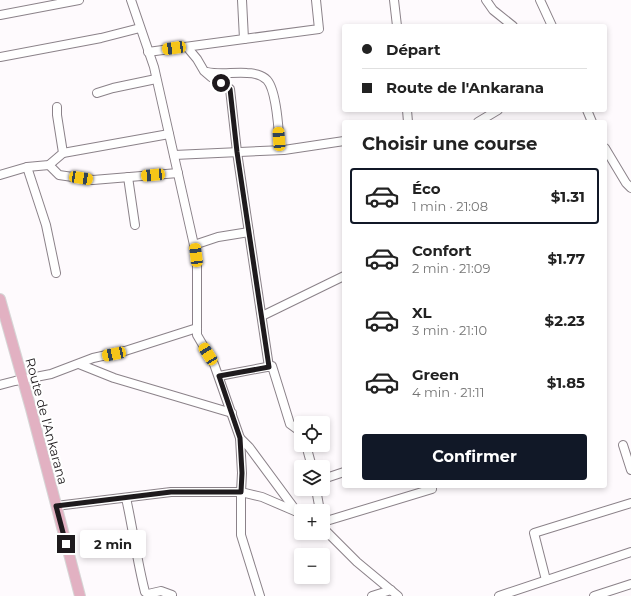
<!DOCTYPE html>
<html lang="fr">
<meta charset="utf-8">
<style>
body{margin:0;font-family:Montserrat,sans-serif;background:#f2f2f2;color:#222;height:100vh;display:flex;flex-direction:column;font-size:15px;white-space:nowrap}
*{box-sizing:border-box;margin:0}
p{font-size:13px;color:#767676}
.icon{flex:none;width:22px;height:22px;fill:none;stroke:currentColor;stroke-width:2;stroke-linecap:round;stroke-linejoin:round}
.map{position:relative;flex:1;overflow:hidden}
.side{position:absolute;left:342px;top:120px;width:265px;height:368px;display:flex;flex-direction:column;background:#fff;border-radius:4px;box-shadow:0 2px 6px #0003}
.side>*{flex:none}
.guide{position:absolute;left:342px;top:24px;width:265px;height:88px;border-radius:4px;box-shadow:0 2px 6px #0003;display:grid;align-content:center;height:88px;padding:0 20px;background:#fff}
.controls{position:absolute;left:294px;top:416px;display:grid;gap:8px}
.controls a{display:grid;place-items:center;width:36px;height:36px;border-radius:4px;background:#fff;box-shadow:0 2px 6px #0003;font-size:20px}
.end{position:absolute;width:18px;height:18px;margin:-9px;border:5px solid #1e1a1d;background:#fff;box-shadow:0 0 0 2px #fff}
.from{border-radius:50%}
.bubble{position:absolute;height:28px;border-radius:4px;background:#fff;box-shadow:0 2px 6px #0003;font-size:13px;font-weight:700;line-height:28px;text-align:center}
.car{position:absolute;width:12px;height:24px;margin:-12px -6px;border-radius:5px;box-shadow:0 0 3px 1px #0007;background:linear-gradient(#f5c518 24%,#345 0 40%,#f5c518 0 76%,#345 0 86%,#f5c518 0)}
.guide b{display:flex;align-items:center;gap:14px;height:38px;font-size:15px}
.guide b+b{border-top:1px solid #e0e0e0}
.guide i{width:10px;height:10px;background:#222}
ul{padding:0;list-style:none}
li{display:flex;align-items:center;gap:12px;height:56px;margin:0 8px 6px;padding:0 12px;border:2px solid transparent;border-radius:4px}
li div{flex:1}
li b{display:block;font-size:15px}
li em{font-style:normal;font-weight:700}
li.on{border-color:#111827}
li>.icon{width:36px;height:36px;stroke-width:1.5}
h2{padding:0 20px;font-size:18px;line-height:48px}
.cta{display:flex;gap:8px;margin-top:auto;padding:8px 20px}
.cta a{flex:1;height:46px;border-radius:4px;background:#111827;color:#fff;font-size:16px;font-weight:700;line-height:46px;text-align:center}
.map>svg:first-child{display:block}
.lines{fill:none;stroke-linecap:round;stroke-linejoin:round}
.minor-casing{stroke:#8b8289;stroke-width:10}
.major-casing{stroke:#d6d6d6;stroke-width:12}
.minor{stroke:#fff;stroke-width:8}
.major{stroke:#e2b1c2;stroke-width:10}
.route{stroke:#1e1a1d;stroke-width:5}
.labels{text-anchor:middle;stroke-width:4;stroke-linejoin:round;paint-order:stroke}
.street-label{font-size:13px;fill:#1e1a1d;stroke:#fff}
</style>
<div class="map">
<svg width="631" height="596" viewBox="0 0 631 596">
<rect width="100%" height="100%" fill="#fefafd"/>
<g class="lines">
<g class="minor-casing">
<g id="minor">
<polyline points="131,0 154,67 194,245 197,265 197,335 214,364 240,438 249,447 297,512"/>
<polyline points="394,0 397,26"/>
<polyline points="486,0 493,10 513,26"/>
<polyline points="540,0 552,26"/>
<polyline points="0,15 79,0"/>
<polyline points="244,39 319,29 316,0"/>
<polyline points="187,47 197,59 204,71 211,77 221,83 230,89 237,152 269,367"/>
<polyline points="148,52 244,39 242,0"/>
<polyline points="0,57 101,38 140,28"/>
<path d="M207 72C220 75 233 72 247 73 253 73 262 75 267 80 277 91 279 134 280 150"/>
<polyline points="97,93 113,88 156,79"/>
<polyline points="407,110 408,122"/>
<polyline points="587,110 592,122"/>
<polyline points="478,122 498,110"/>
<polyline points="605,148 626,183 631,188"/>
<polyline points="63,153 169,134"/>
<polyline points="174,155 284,150 344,141"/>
<polyline points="49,165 59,175 93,180 178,173"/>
<polyline points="27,167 46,225 56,273"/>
<polyline points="0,175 27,167 49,165 63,153 57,115 57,107"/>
<polyline points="128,177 135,225"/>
<polyline points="194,245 218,237 249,232"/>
<polyline points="262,316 344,276"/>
<polyline points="79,364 114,378 232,413"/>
<polyline points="219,376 272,366 290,424 301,432"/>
<polyline points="0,385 15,381 51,374 93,358 125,351 197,328"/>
<polyline points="240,438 242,473 241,492 241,535 260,596"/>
<polyline points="306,445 312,467"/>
<polyline points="623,445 631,470"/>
<polyline points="323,479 344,472"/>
<polyline points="316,489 320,511"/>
<path d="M126 498C133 529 137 561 145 592L148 594 161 591 172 595"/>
<polyline points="56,506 171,492 241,492 262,497 297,512"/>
<polyline points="323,522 432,489"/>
<polyline points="323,528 357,562 398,596"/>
<polyline points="546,580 534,533 631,503"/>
<polyline points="372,596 391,590"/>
<polyline points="499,596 631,552"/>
<polyline points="594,596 631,584"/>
</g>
</g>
<g class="major-casing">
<polyline id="major" points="0,299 31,409 80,596"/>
</g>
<use href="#minor" class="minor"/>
<use href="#major" class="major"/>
</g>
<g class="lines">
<polyline class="route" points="66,544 56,506 171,492 241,492 242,473 240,438 219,376 269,367 237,152 230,89 221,83"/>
</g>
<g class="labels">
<g class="street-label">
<text transform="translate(47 421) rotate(75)" y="5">Route de l'Ankarana</text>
</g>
</g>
</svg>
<div class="controls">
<a><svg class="icon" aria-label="locate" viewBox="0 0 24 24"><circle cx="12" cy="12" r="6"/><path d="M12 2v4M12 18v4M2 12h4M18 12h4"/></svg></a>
<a><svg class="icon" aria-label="layers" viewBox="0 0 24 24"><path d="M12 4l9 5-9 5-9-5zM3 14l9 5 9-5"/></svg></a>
<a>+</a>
<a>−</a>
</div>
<i class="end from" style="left:221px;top:83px"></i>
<i class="end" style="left:66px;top:544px"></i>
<div class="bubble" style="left:80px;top:530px;width:66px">2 min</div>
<i class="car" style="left:174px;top:48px;rotate:262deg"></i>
<i class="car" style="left:279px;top:139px;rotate:356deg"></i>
<i class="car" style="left:153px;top:175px;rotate:265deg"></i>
<i class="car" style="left:81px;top:178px;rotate:99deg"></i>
<i class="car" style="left:196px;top:255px;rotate:353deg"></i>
<i class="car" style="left:114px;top:354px;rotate:258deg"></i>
<i class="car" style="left:208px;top:354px;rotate:328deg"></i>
<div class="guide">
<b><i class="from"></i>Départ</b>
<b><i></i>Route de l'Ankarana</b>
</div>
<section class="side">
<h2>Choisir une course</h2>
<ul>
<li class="on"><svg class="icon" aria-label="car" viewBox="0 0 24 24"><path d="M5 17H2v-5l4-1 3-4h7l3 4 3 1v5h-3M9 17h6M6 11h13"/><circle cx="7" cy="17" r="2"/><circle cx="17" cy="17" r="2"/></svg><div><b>Éco</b><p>1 min · 21:08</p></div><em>$1.31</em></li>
<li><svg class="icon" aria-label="car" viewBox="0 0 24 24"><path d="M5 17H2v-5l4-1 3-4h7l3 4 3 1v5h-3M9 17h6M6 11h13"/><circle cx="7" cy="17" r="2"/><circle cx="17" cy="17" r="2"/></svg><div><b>Confort</b><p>2 min · 21:09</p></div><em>$1.77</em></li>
<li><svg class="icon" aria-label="car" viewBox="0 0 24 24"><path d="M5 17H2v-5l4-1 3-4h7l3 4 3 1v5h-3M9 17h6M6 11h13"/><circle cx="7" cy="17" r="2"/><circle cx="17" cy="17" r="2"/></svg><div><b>XL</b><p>3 min · 21:10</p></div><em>$2.23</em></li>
<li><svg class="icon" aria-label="car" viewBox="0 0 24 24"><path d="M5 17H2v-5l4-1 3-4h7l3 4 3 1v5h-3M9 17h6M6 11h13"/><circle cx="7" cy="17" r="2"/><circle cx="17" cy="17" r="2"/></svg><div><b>Green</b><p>4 min · 21:11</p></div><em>$1.85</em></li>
</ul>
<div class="cta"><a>Confirmer</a></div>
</section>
</div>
